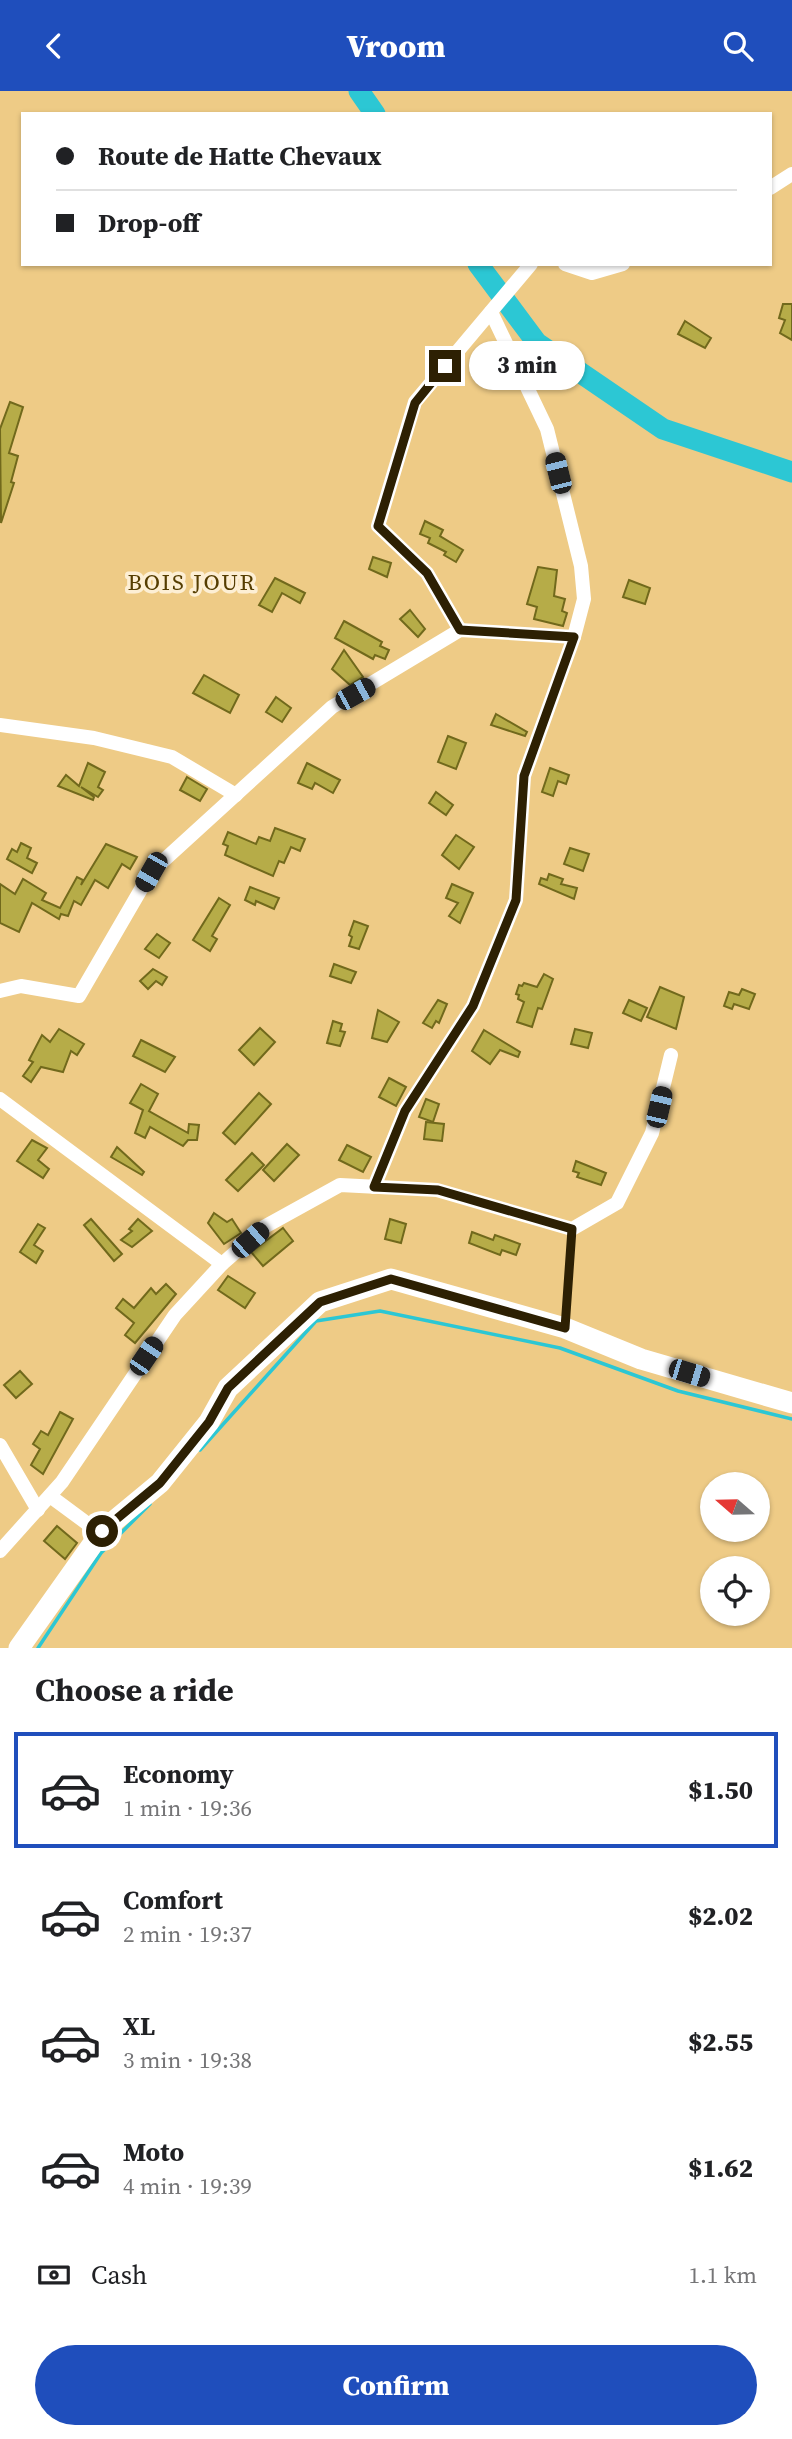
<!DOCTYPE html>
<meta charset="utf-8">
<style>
body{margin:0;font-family:"Source Serif 4",serif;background:#f2f2f2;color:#202124;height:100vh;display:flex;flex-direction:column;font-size:26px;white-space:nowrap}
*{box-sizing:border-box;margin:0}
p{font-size:23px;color:#757577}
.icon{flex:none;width:38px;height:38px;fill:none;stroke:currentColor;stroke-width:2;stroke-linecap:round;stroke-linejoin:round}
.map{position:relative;height:1557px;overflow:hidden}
.panel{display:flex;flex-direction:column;background:#fff;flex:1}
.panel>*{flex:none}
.guide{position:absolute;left:21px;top:21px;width:751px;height:154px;border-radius:0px;box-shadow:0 2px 5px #0004;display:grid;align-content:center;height:154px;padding:0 35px;background:#fff}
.needle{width:46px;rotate:290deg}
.buttons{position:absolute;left:700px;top:1381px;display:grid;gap:14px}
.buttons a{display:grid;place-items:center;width:70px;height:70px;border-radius:50%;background:#fff;box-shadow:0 2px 5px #0004;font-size:35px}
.end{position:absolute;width:32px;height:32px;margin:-16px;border:9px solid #2d2003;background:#fff;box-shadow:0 0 0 4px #fff}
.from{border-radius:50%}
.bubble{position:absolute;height:49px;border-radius:24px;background:#fff;box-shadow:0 2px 5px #0004;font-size:23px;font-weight:800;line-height:49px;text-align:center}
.car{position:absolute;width:21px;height:42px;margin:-21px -10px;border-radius:9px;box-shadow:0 0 5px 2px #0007;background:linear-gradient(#222 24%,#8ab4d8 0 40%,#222 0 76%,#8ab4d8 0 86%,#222 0)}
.guide b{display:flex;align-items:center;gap:24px;height:66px;font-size:26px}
.guide b+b{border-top:2px solid #e0e0e0}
.guide i{width:18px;height:18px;background:#202124}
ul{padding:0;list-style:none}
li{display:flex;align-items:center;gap:21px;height:116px;margin:0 14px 10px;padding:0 21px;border:4px solid transparent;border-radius:0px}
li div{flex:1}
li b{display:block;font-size:26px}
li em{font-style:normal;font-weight:800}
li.active{border-color:#1f4ebc}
li>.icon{width:63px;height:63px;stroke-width:1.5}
h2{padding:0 35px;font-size:32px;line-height:84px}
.pay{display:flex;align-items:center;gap:18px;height:77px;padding:0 35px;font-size:26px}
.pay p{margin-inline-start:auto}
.primary-button{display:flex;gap:14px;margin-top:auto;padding:14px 35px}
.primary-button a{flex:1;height:80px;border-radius:42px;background:#1f4ebc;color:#fff;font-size:28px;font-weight:800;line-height:80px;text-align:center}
header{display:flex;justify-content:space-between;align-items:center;height:91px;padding:0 35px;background:#1f4ebc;color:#fff;font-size:32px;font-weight:800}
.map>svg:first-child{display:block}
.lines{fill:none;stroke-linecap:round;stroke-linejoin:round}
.stream{stroke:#2cc7d4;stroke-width:3.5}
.river{stroke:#2cc7d4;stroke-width:21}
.building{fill:#b6ac48;stroke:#71691c;stroke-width:2}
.lane{stroke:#fff;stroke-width:7}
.street{stroke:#fff;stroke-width:14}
.secondary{stroke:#fff;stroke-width:21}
.route{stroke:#2d2003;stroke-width:9}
.labels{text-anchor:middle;stroke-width:7;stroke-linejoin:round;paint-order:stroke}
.quarter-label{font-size:23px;letter-spacing:2px;fill:#553d01;stroke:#fdefd4}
</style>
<header><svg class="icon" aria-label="back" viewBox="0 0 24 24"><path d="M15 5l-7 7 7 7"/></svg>Vroom<svg class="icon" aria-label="search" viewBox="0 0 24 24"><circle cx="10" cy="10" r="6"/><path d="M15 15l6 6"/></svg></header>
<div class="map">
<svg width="792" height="1557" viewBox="0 0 792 1557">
<rect width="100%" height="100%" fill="#eecb86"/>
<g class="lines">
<g class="stream">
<polyline points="200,1359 316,1230 380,1220 560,1257 678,1300 792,1328"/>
<polyline points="38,1557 101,1462 150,1413"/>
</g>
<g class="river">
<polyline points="359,0 375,23"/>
<polyline points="478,173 537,252 663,338 792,381"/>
</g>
</g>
<g class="building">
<polygon points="783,213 792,213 792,249 780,242 785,229 779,227"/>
<polygon points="685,230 711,247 705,257 678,243"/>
<polygon points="10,311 23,316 9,362 18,365 11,391 14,392 1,432 0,338"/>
<polygon points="425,430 443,439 440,445 463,459 456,471 444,464 446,461 428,452 430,447 420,443"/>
<polygon points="373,466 391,472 387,486 369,478"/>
<polygon points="538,476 557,479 554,505 565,508 562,520 567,522 563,535 534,528 537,516 527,513"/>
<polygon points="275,487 305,502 300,512 282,502 272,521 259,514"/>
<polygon points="629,489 650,497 645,513 623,506"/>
<polygon points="410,519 425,538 418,546 400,528"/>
<polygon points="344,530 382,551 380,555 389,559 385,568 375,564 373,568 335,547"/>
<polygon points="344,559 363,586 350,594 332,578"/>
<polygon points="204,584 239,604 230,622 193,602"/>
<polygon points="276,606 291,617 282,631 266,621"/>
<polygon points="496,623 527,641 525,645 491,634"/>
<polygon points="448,645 466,652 456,678 438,671"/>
<polygon points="88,672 105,681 98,696 103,699 98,706 81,696 94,706 93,709 58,695 66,684 79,695"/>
<polygon points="307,672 340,689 333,702 315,692 312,698 298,692"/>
<polygon points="550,677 569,684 566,693 558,690 553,705 542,701"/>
<polygon points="187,686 207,698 200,710 180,699"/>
<polygon points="436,701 453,714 446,724 429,712"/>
<polygon points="275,737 305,748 300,760 291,756 284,772 279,770 273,785 225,764 228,755 223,753 228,741 256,753 259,746 270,750"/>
<polygon points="456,744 474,756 459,778 442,764"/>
<polygon points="21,752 31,757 27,767 37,772 32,782 7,768 12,758 17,761"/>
<polygon points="106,753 137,766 130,778 122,773 108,797 95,789 81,814 74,810 68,825 61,823 59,828 32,812 19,841 0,832 0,793 15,803 23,788 46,802 42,809 60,817 77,786 83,789 81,794"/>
<polygon points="570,757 589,763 583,780 564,773"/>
<polygon points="549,783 563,788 561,793 577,797 574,808 539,793 541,787 547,789"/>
<polygon points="452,793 473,802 460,832 449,825 458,812 446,807"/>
<polygon points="250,796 279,807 274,818 256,810 255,814 245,809"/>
<polygon points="219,807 230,814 212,845 217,848 210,860 193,849"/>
<polygon points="354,830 368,835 359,858 349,855 352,846 349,844"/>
<polygon points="157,843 170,852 159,867 145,858"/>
<polygon points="334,873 356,881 351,892 330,885"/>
<polygon points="153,878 167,886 162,894 156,890 148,898 140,890"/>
<polygon points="544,883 553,888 542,918 538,917 532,936 517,931 524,911 518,908 519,904 516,903 519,894 522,895 524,892 537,896"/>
<polygon points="660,896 684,906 676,938 647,926"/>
<polygon points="742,898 755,903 749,918 734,913 732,918 724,915 729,901 739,904"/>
<polygon points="438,909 447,913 439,932 436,930 432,937 423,932"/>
<polygon points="629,909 647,917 641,930 623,922"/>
<polygon points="378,919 399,931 387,951 372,947"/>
<polygon points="333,930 342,933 340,940 345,941 340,955 327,952"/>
<polygon points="260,937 275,951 254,974 239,959"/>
<polygon points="59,938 84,953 77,964 71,960 63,981 41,976 31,991 23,985 33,971 29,969 42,944 50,951"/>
<polygon points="575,938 592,942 588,957 571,953"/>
<polygon points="484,939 520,961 518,966 500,959 490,973 472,960"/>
<polygon points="141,949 175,966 165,981 133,965"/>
<polygon points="389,987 406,996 396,1015 379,1006"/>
<polygon points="141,993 158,1003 149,1020 188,1042 189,1033 199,1034 197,1049 188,1049 183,1055 150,1036 145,1047 135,1042 143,1019 130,1012"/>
<polygon points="259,1002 271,1013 235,1053 223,1042"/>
<polygon points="426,1008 439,1013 433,1031 419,1026"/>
<polygon points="426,1031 444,1033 442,1050 424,1048"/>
<polygon points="32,1049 47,1057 38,1069 49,1078 43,1087 17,1070"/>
<polygon points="287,1053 299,1064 274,1090 263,1079"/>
<polygon points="347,1054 371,1066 363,1081 339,1069"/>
<polygon points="117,1056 144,1081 142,1084 111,1066"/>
<polygon points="252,1062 264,1074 238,1100 226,1089"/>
<polygon points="576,1070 606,1082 601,1094 577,1086 579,1082 573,1080"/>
<polygon points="214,1122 227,1131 232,1128 241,1142 224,1153 208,1132"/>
<polygon points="91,1128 122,1163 114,1170 84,1134"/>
<polygon points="138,1128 152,1140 132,1156 121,1149 132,1140 129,1138"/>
<polygon points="390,1128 406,1133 401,1152 385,1148"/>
<polygon points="38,1133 45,1137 34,1154 43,1160 36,1172 20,1161"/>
<polygon points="283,1137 293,1150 263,1175 251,1161"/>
<polygon points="472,1141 493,1149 495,1144 520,1153 516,1164 502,1159 500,1164 469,1152"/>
<polygon points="228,1185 255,1202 245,1217 218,1199"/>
<polygon points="166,1193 176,1203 135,1252 125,1244 134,1232 116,1217 123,1208 134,1217 151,1197 156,1203"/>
<polygon points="20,1280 32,1293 16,1307 4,1294"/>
<polygon points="60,1321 73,1328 43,1383 31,1374 40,1358 33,1353 41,1340 48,1344"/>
<polygon points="57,1435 77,1452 65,1468 44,1450"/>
</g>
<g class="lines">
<polyline class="lane" points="565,1233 572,1138"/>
<g class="street">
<polyline points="770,97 792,83"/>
<polyline points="565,173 592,182 623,173"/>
<polyline points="460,539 427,482 378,435 415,311 531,173"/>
<polyline points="0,634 94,647 172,666 236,704"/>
<polyline points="0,900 21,895 79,905 151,781 332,616 460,539 574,546"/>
<polyline points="0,1008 222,1173"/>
<polyline points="374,1096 405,1020 473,915 516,809 524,685 574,546 584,508 581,475 547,338 491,221"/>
<polyline points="0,1354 38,1419"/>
<polyline points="50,1405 100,1442"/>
<polyline points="0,1460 62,1391 175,1224 222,1173 264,1136 340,1094 437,1099 572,1138 617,1112 652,1042 671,964"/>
</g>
<polyline class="secondary" points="19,1557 102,1440 160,1392 209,1331 228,1297 320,1211 391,1188 565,1237 641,1268 792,1312"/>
</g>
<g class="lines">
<polyline class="route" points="102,1440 160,1392 209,1331 228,1297 320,1211 391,1188 565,1237 572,1138 438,1099 374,1096 405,1020 473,915 516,809 524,685 574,546 460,539 427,482 378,435 415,312 445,275"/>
</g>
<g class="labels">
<g class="quarter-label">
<text x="192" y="499">BOIS JOUR</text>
</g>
</g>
</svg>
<div class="buttons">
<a><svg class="needle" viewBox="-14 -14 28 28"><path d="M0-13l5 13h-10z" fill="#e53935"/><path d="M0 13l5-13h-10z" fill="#757577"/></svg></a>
<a><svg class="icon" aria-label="locate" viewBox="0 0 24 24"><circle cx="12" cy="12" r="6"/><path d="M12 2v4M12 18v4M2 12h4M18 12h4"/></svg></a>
</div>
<i class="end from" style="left:102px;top:1440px"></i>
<i class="end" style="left:445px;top:275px"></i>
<div class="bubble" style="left:469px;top:250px;width:116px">3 min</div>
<i class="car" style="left:558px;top:382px;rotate:346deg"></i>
<i class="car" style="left:355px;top:603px;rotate:61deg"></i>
<i class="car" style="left:151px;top:781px;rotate:210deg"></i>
<i class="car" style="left:659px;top:1016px;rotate:13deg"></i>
<i class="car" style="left:250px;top:1149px;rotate:49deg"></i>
<i class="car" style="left:146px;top:1265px;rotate:34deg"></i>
<i class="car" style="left:689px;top:1282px;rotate:107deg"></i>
<div class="guide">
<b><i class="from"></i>Route de Hatte Chevaux</b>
<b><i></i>Drop-off</b>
</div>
</div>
<section class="panel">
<h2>Choose a ride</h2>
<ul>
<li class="active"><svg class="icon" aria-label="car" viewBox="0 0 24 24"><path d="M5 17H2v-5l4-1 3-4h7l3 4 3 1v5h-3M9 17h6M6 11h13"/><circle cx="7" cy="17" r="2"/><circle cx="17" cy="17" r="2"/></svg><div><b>Economy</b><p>1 min · 19:36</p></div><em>$1.50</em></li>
<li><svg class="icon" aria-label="car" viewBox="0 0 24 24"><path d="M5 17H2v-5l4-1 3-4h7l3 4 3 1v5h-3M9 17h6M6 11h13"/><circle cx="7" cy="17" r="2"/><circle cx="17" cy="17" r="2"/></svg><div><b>Comfort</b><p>2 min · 19:37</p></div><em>$2.02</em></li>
<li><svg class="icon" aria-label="car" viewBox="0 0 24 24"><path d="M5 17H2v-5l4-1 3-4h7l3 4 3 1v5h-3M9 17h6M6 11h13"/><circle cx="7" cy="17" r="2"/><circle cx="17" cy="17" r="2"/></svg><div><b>XL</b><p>3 min · 19:38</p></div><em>$2.55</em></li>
<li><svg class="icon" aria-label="car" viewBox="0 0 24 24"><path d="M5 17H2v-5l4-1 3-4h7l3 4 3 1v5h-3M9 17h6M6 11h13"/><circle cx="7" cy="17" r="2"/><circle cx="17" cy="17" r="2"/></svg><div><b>Moto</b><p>4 min · 19:39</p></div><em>$1.62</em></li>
</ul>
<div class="pay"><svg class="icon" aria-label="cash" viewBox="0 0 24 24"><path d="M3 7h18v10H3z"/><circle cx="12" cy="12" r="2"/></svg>Cash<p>1.1 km</p></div>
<div class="primary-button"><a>Confirm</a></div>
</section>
